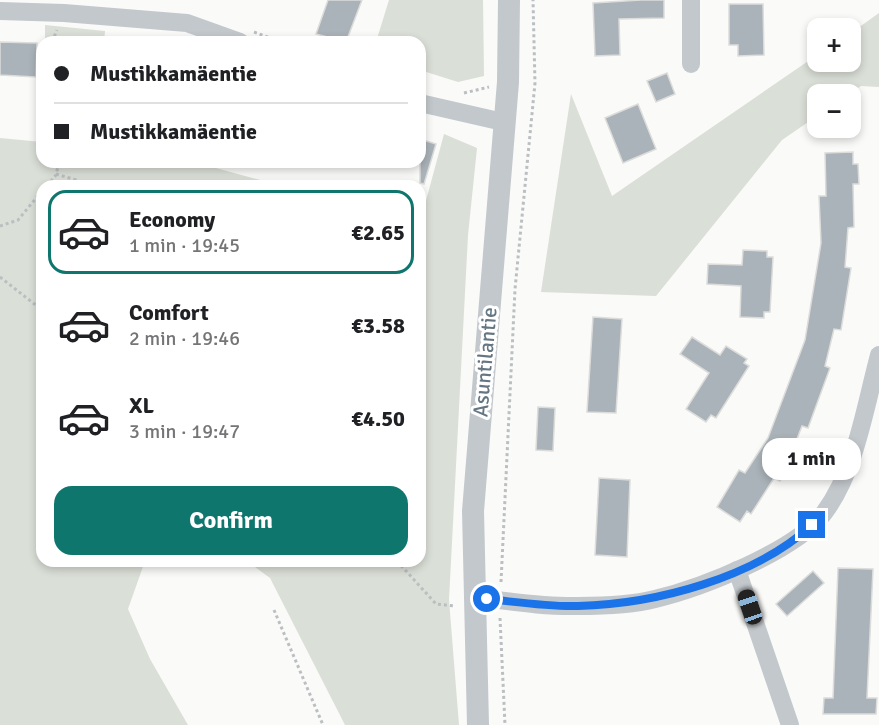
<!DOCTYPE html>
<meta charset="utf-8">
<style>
body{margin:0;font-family:Signika,sans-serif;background:#f6f6f6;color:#202124;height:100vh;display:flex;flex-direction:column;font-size:22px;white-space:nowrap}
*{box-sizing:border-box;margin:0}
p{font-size:20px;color:#757577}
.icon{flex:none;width:33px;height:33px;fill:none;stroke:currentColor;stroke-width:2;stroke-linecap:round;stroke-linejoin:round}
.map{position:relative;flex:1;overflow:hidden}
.details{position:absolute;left:36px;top:180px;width:390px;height:387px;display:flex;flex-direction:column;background:#fff;border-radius:18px;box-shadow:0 3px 9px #0003}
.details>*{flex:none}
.banner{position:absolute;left:36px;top:36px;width:390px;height:132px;border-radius:18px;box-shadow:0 3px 9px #0003;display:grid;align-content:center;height:132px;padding:0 18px;background:#fff}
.controls{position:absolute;left:807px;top:18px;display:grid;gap:12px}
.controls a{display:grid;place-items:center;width:54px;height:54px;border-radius:12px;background:#fff;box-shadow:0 3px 9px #0003;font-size:30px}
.end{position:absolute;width:27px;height:27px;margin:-14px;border:8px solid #1a73e8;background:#fff;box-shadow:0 0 0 3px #fff}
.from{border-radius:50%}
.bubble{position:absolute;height:42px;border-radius:18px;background:#fff;box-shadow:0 3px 9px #0003;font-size:20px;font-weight:700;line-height:42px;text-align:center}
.car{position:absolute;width:18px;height:36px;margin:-18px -9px;border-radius:8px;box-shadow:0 0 4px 2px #0007;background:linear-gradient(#222 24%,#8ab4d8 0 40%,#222 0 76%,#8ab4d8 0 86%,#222 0)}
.banner b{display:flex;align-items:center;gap:21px;height:57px;font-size:22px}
.banner b+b{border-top:2px solid #e0e0e0}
.banner i{width:15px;height:15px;background:#202124}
ul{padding:10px 0 0;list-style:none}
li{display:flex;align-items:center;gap:18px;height:84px;margin:0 12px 9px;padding:0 6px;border:3px solid transparent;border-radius:18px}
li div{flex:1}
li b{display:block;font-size:22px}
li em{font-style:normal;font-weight:700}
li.current{border-color:#0f766e}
li>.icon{width:54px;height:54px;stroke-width:1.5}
.button{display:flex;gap:12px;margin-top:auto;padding:12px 18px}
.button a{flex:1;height:69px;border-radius:18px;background:#0f766e;color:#fff;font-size:24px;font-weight:700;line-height:69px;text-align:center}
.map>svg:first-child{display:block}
.green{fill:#dadfd7}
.building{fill:#aab3b9;stroke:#dcdcda;stroke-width:1.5}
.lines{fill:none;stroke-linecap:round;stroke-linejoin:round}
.path{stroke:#bbbfc2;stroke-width:3;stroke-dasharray:3 3;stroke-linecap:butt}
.minor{stroke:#c3c8cc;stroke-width:18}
.tertiary{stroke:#c3c8cc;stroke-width:22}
.route{stroke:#1a73e8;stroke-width:8}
.labels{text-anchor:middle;stroke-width:6;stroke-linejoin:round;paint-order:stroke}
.street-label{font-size:21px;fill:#657683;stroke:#fff}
</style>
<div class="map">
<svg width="879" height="725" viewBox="0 0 879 725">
<rect width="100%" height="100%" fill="#fafaf8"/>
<g class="green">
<polygon points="389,0 483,0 484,76 458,82 420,70 420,42 376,42"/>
<polygon points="879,13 879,87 861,86 849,94 818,94 817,116 782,140 656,296 541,292 571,94 612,196 817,55 818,62 850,62 851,33"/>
<polygon points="45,25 105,31 104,42 45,42"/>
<polygon points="444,134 477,148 468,235 449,600 459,725 345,725 270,578 247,561 420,561 420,223"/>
<polygon points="0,138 42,142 42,162 194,162 282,186 42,186 42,561 145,561 128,609 150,659 188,725 0,725"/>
</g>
<g class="building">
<polygon points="328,0 362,0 346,42 316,34"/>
<polygon points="641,0 664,0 664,18 619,19 620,55 595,56 593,3"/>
<polygon points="729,4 763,4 764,55 738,56 738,45 729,45"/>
<polygon points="0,42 37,43 36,77 0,75"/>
<polygon points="667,73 675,94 656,102 647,81"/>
<polygon points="638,104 656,149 623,163 605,118"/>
<polygon points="420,139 436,144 424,184 420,183"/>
<polygon points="853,152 853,164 858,164 859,184 853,184 854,227 848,228 845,267 851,268 841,330 834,329 825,366 830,368 808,428 802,426 795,444 785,461 790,464 780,481 774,478 751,514 747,511 740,522 717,507 739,470 745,473 768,438 805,340 821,243 819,196 826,196 825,153"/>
<polygon points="743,250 767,251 767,257 773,257 770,312 764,312 764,318 740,317 741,286 707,284 708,264 742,265"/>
<polygon points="593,317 622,319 616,413 587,412"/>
<polygon points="692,337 720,355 726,346 747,359 744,363 749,366 716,418 711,415 706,422 686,409 709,373 680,354"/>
<polygon points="538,407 555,408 553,451 536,450"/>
<polygon points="599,478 630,480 627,557 595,555"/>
<polygon points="838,568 873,569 867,698 877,698 876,714 823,714 824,698 833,698"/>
<polygon points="813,571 824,583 787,616 776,604"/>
</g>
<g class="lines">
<g class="path">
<polyline points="254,32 281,42"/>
<polyline points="52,42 57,30"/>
<polyline points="464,93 489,87"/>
<polyline points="56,174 76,180 83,186"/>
<polyline points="47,186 56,175 59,162"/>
<polyline points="0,226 18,220 42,191"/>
<polyline points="0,277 42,310"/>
<polyline points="397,561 436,604 455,606"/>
<polyline points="501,582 515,289 535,83 533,0"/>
<polyline points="274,610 323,725"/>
<polyline points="500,618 505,725"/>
</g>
<g class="minor">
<polyline points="691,0 691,64"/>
<polyline points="0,11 64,13 187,23 240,42"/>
<polyline points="420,103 503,122"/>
<polyline points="737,570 790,725"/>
<path d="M474 597C508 601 544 607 578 606 603 606 632 605 655 599 701 588 796 551 824 513 856 470 865 407 879 355"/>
</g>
<polyline class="tertiary" points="478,725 473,511 508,82 509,0"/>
</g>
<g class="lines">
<path class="route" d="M487 599C517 602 549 607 578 606 656 604 754 578 812 525"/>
</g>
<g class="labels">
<g class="street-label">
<text transform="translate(485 362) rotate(-85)" y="7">Asuntilantie</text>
</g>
</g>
</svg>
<div class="controls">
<a>+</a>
<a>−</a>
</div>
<i class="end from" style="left:487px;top:599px"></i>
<i class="end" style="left:812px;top:525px"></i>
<div class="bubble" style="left:762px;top:438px;width:99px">1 min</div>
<i class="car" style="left:750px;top:607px;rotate:341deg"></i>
<div class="banner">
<b><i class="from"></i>Mustikkamäentie</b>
<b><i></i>Mustikkamäentie</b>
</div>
<section class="details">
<ul>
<li class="current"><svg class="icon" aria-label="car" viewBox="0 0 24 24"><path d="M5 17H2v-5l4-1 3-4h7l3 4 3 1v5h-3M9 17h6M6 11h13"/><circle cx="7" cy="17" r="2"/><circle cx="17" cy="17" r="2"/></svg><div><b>Economy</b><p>1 min · 19:45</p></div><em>€2.65</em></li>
<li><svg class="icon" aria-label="car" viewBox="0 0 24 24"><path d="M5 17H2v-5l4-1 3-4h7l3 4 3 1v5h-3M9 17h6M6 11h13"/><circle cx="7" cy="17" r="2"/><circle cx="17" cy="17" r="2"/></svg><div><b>Comfort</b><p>2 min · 19:46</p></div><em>€3.58</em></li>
<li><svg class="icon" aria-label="car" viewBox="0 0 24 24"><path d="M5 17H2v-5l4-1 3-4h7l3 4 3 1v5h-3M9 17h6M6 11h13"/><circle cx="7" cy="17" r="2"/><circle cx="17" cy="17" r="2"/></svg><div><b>XL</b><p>3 min · 19:47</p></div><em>€4.50</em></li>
</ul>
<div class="button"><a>Confirm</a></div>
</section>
</div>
